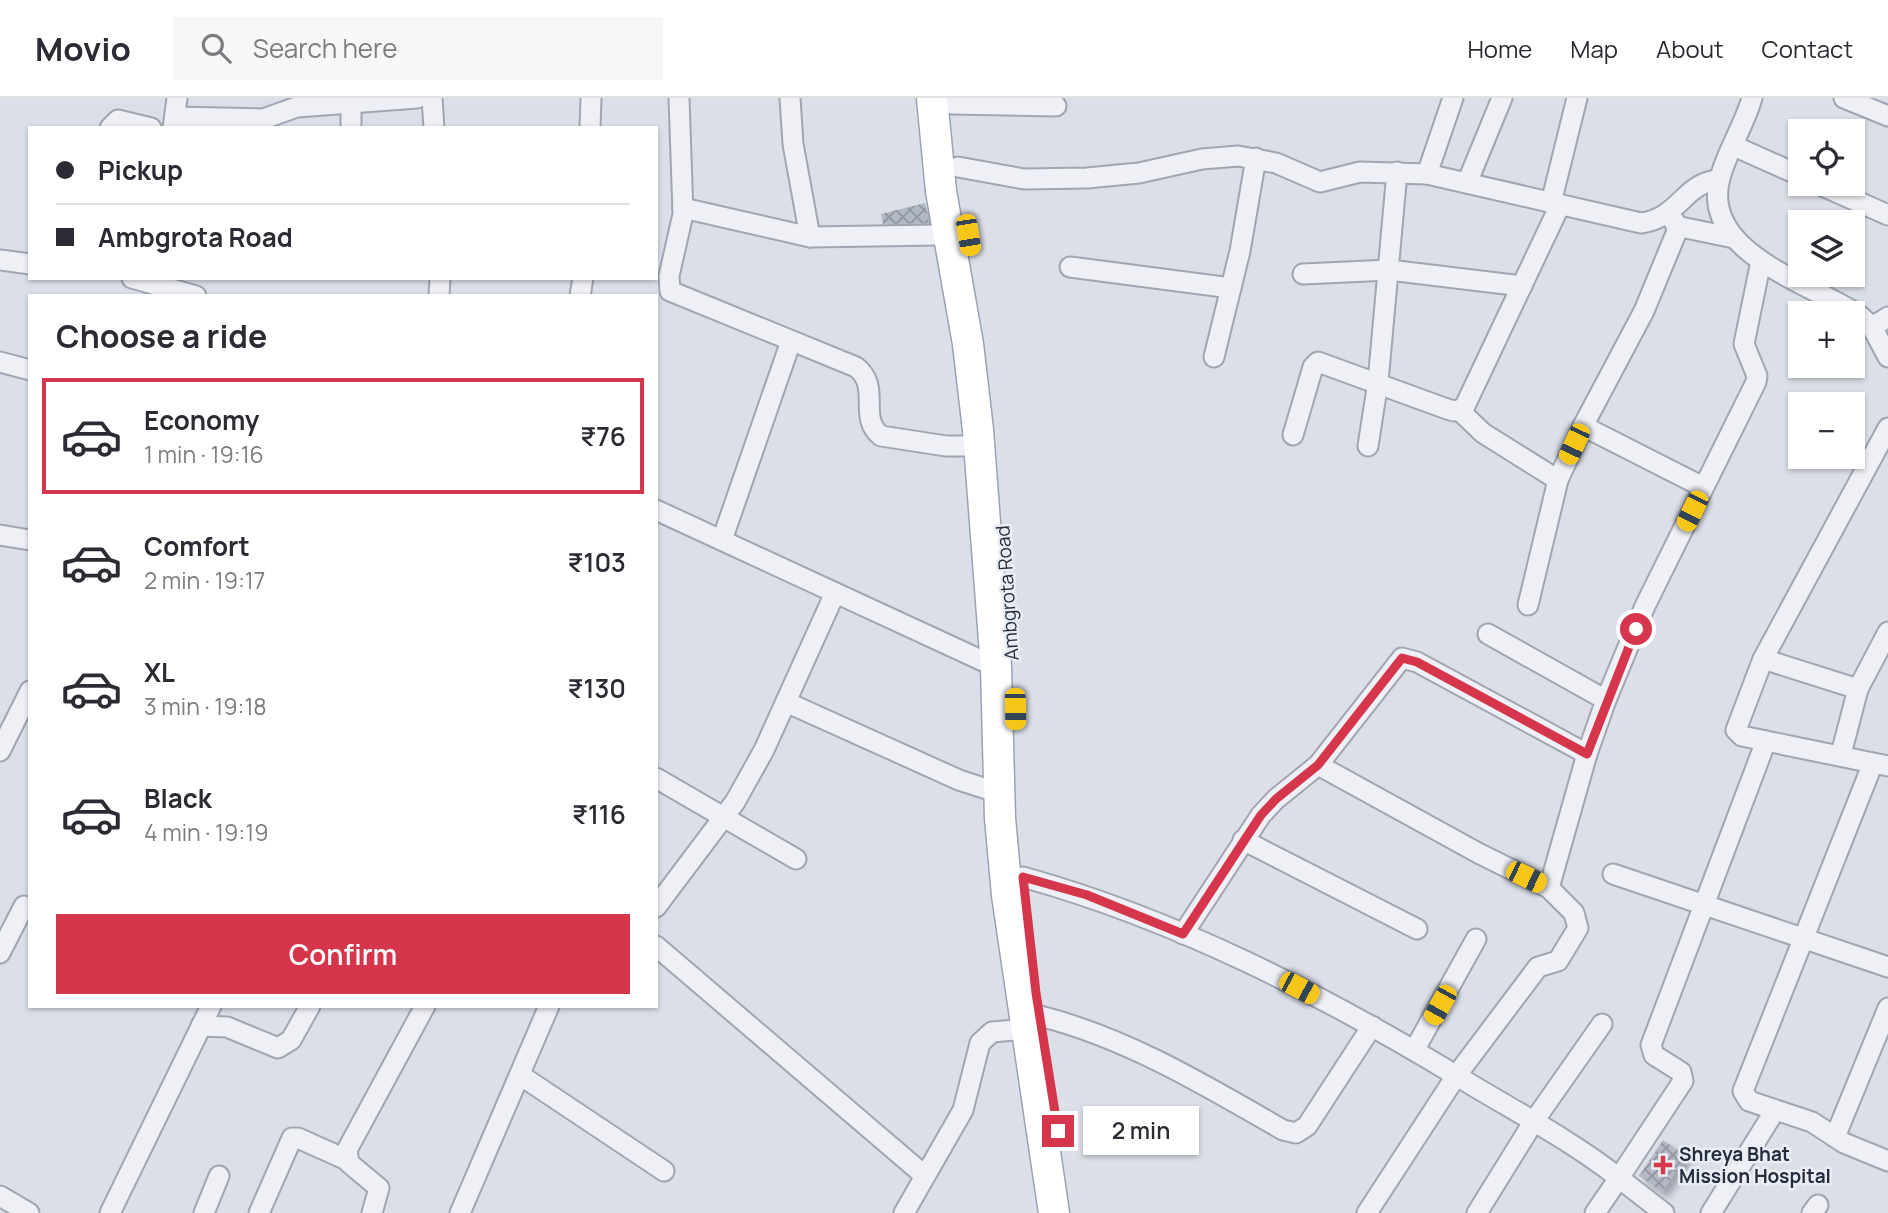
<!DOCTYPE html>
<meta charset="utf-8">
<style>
body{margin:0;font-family:Manrope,sans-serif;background:#f7f7f7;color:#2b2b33;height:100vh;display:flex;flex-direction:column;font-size:26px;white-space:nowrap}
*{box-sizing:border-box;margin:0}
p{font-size:23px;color:#7c7c81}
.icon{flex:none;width:38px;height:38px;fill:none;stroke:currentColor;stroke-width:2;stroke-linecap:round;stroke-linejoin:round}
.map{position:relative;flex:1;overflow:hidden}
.details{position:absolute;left:28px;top:196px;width:630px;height:714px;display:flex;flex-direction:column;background:#fff;border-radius:0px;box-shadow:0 2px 5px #0004}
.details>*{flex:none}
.top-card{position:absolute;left:28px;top:28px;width:630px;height:154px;border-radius:0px;box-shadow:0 2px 5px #0004;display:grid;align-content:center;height:154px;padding:0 28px;background:#fff}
.tools{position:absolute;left:1788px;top:21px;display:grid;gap:14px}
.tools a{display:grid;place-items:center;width:77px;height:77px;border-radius:0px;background:#fff;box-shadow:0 2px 5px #0004;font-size:35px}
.end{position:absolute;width:32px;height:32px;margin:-16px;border:9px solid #d6364b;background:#fff;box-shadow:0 0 0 4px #fff}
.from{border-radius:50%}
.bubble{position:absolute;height:49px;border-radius:0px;background:#fff;box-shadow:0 2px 5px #0004;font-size:23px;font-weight:600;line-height:49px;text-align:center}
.car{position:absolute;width:21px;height:42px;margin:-21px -10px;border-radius:9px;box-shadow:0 0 5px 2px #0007;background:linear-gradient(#f5c518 24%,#345 0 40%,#f5c518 0 76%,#345 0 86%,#f5c518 0)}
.top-card b{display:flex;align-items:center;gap:24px;height:66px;font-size:26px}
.top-card b+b{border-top:2px solid #e1e1e2}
.top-card i{width:18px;height:18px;background:#2b2b33}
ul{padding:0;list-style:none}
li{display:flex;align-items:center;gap:21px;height:116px;margin:0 14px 10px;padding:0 14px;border:4px solid transparent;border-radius:0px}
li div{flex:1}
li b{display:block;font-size:26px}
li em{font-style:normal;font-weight:600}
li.current{border-color:#d6364b}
li>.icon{width:63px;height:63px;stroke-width:1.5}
h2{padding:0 28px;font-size:32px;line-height:84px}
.button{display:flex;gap:14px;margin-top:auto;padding:14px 28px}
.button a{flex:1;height:80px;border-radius:0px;background:#d6364b;color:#fff;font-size:28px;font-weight:600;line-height:80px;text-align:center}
header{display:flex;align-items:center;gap:42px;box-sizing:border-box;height:98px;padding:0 35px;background:#fff;border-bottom:2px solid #e1e1e2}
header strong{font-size:33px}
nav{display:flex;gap:38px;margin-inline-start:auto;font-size:24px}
.search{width:490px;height:63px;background:#f7f7f7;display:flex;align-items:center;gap:18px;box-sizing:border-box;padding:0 24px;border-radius:0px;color:#7c7c81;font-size:26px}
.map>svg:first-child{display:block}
.building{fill:url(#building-cross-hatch);filter:url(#shadow)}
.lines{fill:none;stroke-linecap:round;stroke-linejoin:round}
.street-casing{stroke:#a0a6b1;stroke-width:23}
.primary-casing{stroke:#9aa3b3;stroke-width:33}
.street{stroke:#eef0f5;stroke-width:19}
.primary{stroke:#fff;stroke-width:30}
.route{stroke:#d6364b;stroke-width:9}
.poi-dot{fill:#d6364b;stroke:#eaeef4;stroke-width:2.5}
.labels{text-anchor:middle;stroke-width:5;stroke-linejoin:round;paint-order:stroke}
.street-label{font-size:19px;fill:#242d3d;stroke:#eaeef4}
.poi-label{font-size:19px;font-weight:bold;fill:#242d3d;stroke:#eaeef4;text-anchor:start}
</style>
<header>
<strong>Movio</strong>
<div class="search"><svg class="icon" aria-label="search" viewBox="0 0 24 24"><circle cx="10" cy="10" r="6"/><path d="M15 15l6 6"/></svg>Search here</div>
<nav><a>Home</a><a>Map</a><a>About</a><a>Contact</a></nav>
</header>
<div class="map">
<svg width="1888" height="1115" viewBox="0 0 1888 1115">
<defs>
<pattern id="building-cross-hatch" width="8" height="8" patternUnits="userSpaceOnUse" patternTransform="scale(1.75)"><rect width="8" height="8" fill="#b2b8c4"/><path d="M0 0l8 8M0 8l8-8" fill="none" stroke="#9196a0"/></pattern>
<filter id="shadow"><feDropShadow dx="6" dy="6" stdDeviation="3.5" flood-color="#0004"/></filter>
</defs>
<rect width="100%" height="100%" fill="#dbdfe7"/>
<g class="building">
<polygon points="925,105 929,125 883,126 881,116"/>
<polygon points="1663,1042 1686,1058 1662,1094 1639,1078"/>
</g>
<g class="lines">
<g class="street-casing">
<g id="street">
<polyline points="351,0 351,30"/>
<polyline points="432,0 434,30"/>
<path d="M679 0 683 116 669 178 670 193 856 269C882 289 857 319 881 338L946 348H970"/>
<polyline points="790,0 793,46 810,139"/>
<path d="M1752 0C1744 28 1727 53 1720 80 1699 155 1813 186 1859 217L1872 229 1888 259"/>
<polyline points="1844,0 1888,18"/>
<polyline points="952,6 1056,8"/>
<polyline points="175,19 263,21 297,9 417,0"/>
<polyline points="110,30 118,22 151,30"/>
<polyline points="173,30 177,0"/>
<polyline points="590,30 591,0"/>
<polyline points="1734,48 1801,78"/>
<path d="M958 69 1024 81 1087 80 1139 75 1202 61 1238 58 1276 65 1320 84 1360 74 1427 76 1641 125C1680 120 1684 84 1719 82"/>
<polyline points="1427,76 1453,0"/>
<polyline points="1467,85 1502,0"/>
<polyline points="1818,86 1888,117"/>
<polyline points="1551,105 1577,0"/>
<polyline points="683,110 810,139 938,137"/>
<polyline points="1668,117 1675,124 1677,133 1644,213 1583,328 1703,389"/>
<polyline points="1676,128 1734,140"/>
<polyline points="0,162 30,166"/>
<polyline points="1070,169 1231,190"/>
<polyline points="1303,176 1389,172 1522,188"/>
<polyline points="132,180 196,198"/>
<polyline points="439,198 440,180"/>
<polyline points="580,198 583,180"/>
<polyline points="1872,229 1888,219"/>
<polyline points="1214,259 1240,153 1256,60"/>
<polyline points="0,264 30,272"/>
<polyline points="1459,312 1483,335 1558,382"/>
<polyline points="1293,337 1313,269 1318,264 1447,311 1454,313 1464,310 1560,107"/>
<polyline points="1368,348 1378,284 1397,74"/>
<polyline points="656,412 996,569"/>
<polyline points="0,437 30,442"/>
<polyline points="722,442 791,243"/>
<polyline points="1528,507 1558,382 1583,328"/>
<polyline points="1488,536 1606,602"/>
<polyline points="1763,561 1858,591"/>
<polyline points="786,604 959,682 999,695"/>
<polyline points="1766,643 1742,638 1736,632 1763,561 1888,330"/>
<polyline points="0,653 30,593"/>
<polyline points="1841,656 1858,591 1888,534"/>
<polyline points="1318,667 1480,756 1549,790 1587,656 1606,602 1645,508 1756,284 1757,278 1744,246 1761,163"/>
<polyline points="1888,668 1873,665 1743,993 1749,1003 1812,1024 1844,1045 1888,1063"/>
<polyline points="656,680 796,761"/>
<polyline points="1243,742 1417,831"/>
<polyline points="1613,776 1888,869"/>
<path d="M1023 779C1177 822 1321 896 1457 978 1512 1012 1568 1040 1619 1080L1595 1115"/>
<polyline points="656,809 735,704 764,652 835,495"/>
<polyline points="1183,836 1261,717 1276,701 1318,667 1402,560 1417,564 1587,656"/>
<polyline points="656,848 924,1077"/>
<polyline points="0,855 24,808"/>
<path d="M1040 918C1127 940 1205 987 1283 1032L1296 1035 1307 1028 1372 928"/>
<polyline points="201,928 227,929 278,950 291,942 310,908"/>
<polyline points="1415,951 1476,841"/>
<polyline points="520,977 664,1073"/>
<polyline points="1835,1039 1888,910"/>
<polyline points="0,1098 29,1115"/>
<polyline points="110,1115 211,908"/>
<polyline points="204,1115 219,1078"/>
<polyline points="259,1115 292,1040 298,1040 347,1062"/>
<polyline points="372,1115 379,1090 349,1065 347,1052 425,908"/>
<polyline points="460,1115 549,908"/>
<polyline points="904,1115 963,1012 980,945 992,934 1026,931"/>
<polyline points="1367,1115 1456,978 1538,869 1558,863 1578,830 1574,815 1549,790"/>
<polyline points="1477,1115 1534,1023 1602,926"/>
<polyline points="1664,1115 1619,1080 1683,983 1681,974 1654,957 1651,947 1766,643 1873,665"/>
<polyline points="1711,1115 1774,1014"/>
<polyline points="1812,1115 1818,1107"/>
</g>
</g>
<g class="primary-casing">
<polyline id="primary" points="932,0 941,93 968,246 978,332 996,569 1000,720 1007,797 1054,1115"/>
</g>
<use href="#street" class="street"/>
<use href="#primary" class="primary"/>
</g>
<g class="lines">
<polyline class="route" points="1058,1033 1036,895 1023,779 1087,797 1183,836 1261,717 1276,701 1318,667 1402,560 1417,564 1587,656 1636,531"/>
</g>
<path class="poi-dot" d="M1659.5 1056.5h7v7h7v7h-7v7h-7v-7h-7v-7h7z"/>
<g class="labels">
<g class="street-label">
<text transform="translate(1007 495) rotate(-94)" y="7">Ambgrota Road</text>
</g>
<g class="poi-label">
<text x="1679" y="1063">Shreya Bhat<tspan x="1679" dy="22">Mission Hospital</tspan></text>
</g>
</g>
</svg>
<div class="tools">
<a><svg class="icon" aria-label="locate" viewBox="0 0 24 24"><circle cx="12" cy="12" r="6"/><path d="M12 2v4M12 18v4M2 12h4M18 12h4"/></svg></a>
<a><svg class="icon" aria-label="layers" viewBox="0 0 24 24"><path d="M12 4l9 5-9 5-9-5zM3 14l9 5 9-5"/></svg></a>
<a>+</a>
<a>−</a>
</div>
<i class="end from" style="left:1636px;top:531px"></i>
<i class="end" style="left:1058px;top:1033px"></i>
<div class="bubble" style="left:1083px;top:1008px;width:116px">2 min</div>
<i class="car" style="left:968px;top:137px;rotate:171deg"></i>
<i class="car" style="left:1574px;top:346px;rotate:205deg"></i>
<i class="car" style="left:1692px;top:413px;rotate:206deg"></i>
<i class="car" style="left:1015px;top:611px;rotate:179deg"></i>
<i class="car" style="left:1526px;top:779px;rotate:116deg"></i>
<i class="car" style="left:1299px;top:890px;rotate:118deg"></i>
<i class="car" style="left:1440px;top:907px;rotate:209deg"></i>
<div class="top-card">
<b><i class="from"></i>Pickup</b>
<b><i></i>Ambgrota Road</b>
</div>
<section class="details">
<h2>Choose a ride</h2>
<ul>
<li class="current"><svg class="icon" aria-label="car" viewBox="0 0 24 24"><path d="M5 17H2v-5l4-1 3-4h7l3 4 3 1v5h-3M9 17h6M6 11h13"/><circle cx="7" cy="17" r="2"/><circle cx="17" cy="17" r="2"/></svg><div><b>Economy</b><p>1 min · 19:16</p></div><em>₹76</em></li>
<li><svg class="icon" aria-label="car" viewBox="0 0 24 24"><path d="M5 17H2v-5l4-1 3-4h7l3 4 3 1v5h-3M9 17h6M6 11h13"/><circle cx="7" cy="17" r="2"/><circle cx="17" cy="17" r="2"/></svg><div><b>Comfort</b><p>2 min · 19:17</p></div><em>₹103</em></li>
<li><svg class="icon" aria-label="car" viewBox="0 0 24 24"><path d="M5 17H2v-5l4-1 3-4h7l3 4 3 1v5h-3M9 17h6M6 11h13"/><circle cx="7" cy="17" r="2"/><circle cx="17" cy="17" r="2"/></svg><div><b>XL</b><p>3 min · 19:18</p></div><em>₹130</em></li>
<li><svg class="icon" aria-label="car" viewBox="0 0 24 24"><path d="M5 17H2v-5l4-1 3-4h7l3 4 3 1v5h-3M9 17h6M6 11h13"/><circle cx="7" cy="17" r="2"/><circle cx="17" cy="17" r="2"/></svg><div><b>Black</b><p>4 min · 19:19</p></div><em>₹116</em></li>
</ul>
<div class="button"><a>Confirm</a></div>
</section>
</div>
